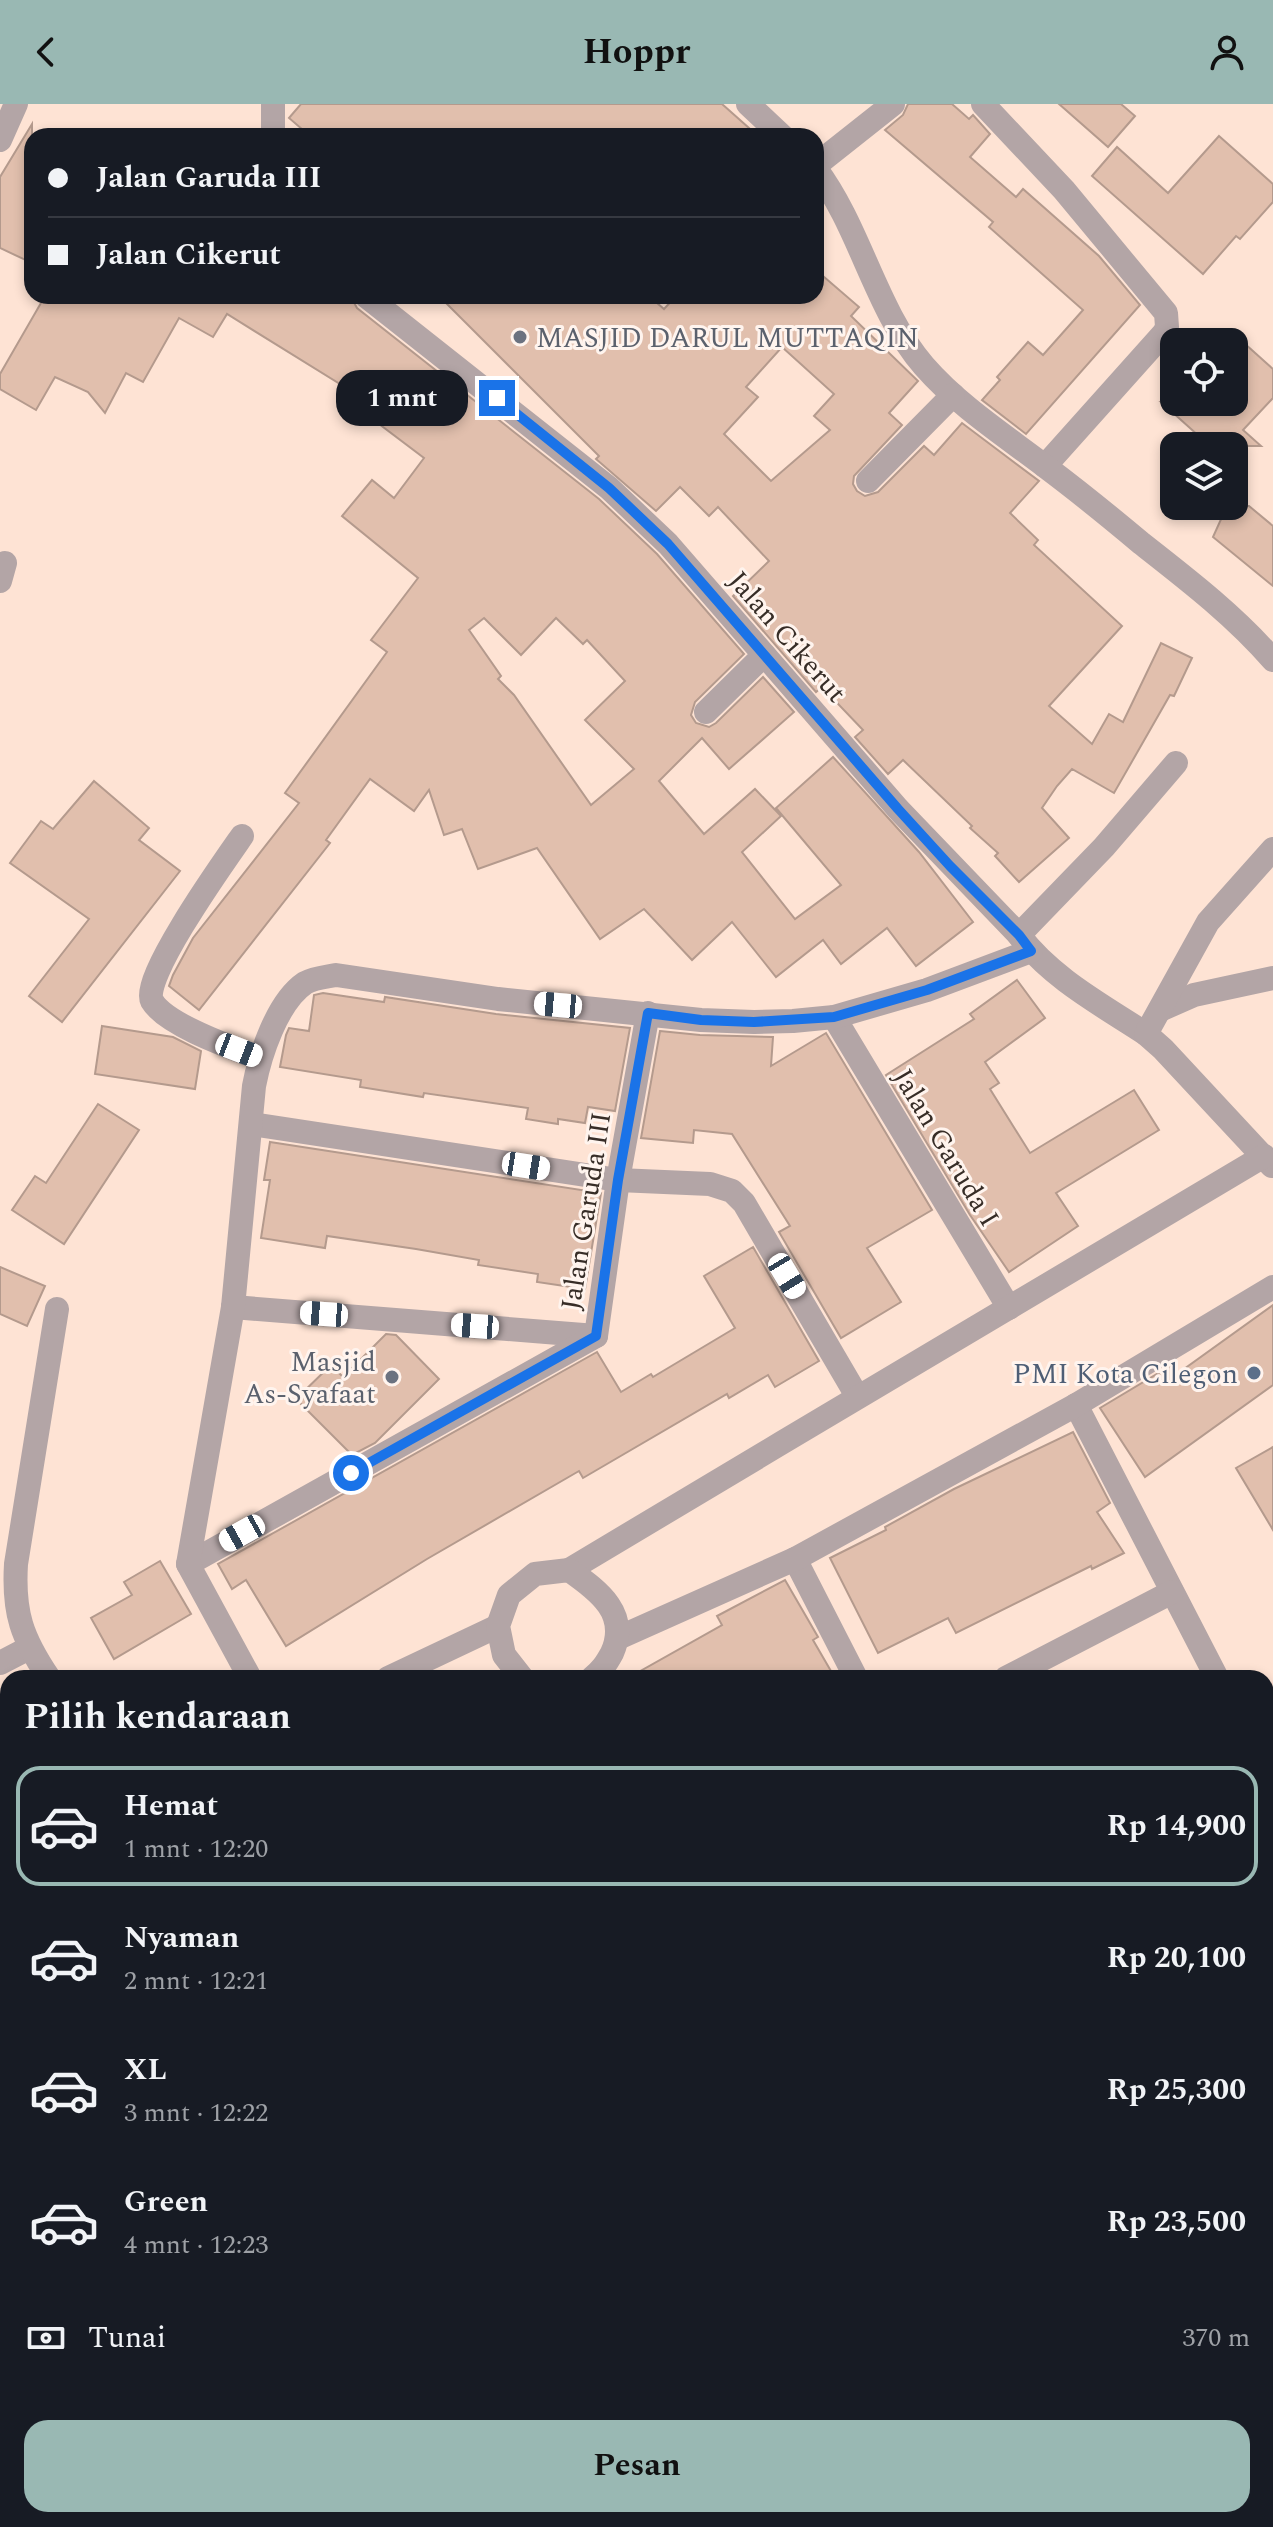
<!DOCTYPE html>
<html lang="id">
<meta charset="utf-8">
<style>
body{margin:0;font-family:Spectral,serif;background:#242831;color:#f1f3f6;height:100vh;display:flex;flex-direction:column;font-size:30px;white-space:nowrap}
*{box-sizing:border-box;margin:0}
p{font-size:26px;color:#9ea1a6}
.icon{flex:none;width:44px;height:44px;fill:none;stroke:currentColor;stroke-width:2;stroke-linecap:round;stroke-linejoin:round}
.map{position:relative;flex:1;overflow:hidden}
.drawer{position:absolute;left:0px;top:1566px;width:1274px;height:858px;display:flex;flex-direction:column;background:#171b24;border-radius:24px 24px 0 0;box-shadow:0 4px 12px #0003}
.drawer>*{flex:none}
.top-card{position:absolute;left:24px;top:24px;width:800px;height:176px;border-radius:24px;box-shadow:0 4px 12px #0003;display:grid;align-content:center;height:176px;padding:0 24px;background:#171b24}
.tools{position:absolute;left:1160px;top:224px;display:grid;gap:16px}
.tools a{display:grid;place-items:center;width:88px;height:88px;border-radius:16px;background:#171b24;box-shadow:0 4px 12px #0003;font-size:40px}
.end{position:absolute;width:36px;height:36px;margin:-18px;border:10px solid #1a73e8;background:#fff;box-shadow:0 0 0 4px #fff}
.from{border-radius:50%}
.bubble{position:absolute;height:56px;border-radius:24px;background:#171b24;box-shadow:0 4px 12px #0003;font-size:26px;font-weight:700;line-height:56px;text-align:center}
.car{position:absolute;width:24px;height:48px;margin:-24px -12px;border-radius:10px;box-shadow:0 0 6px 2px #0007;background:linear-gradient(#fff 24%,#345 0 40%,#fff 0 76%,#345 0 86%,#fff 0)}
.top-card b{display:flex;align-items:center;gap:28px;height:76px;font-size:30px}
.top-card b+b{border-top:2px solid #363941}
.top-card i{width:20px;height:20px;background:#f1f3f6}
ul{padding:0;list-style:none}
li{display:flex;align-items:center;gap:24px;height:120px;margin:0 16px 12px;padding:0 8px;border:4px solid transparent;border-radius:24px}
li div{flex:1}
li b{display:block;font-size:30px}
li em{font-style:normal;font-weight:700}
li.active{border-color:#99b8b3}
li>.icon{width:72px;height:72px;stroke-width:1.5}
h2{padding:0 24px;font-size:36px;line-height:96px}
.pay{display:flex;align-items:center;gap:20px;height:88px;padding:0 24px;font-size:30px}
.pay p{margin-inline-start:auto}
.button{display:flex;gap:16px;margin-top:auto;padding:16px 24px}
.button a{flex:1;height:92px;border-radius:24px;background:#99b8b3;color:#111;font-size:32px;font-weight:700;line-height:92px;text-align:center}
header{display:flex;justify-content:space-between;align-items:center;height:104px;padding:0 24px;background:#99b8b3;color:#111;font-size:36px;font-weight:700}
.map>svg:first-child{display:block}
.green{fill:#accbb9}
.building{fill:#e1bfad;stroke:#b49a8d;stroke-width:2;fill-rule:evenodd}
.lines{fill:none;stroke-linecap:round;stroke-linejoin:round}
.minor{stroke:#b3a5a6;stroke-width:24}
.route{stroke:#1a73e8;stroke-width:10}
.worship-dot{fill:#6b7280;stroke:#fff4ee;stroke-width:3}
.service-dot{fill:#5c6f8a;stroke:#fff4ee;stroke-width:3}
.labels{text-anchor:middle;stroke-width:6;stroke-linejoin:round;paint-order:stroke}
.worship-label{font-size:28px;fill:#5b616d;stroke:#fff4ee;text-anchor:start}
.street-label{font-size:28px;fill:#372d27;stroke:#fff4ee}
.service-label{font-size:28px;fill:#4e5e75;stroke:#fff4ee;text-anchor:end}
</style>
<header><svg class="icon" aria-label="back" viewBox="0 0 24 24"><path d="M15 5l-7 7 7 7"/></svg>Hoppr<svg class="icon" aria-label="person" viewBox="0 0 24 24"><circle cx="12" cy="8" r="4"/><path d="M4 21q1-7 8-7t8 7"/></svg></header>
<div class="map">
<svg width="1273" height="2423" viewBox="0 0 1273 2423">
<rect width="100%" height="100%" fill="#fee3d4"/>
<polygon class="green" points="815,2416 897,2416 902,2423 804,2423"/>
<g class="building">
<polygon points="301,0 722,0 758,32 310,32 289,14"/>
<polygon points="908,0 952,0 969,15 973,11 990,30 970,53 1016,93 1023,85 1099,152 1140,201 1026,330 982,296 1000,276 997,273 1028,238 1043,251 1083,206 989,123 993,118 885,26 903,11"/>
<polygon points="1059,0 1121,0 1135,12 1108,43"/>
<polygon points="32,20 32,159 0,144 0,73"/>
<polygon points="1219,32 1273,80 1273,98 1240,135 1236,132 1203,170 1092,72 1117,43 1168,89"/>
<path d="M816 166 859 203 851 212 918 277 889 309 902 321 854 372 853 380 857 387 865 392 878 388 924 342 934 351 962 319 1039 377 1010 409 1038 436 1034 441 1122 522 1049 602 1092 640 1109 610 1123 618 1161 539 1192 554 1174 592 1170 591 1114 689 1072 665 1057 682 1042 704 1069 734 1019 778 995 752 998 749 970 724 972 722 903 656 888 670 855 633 863 626 822 583 816 588 733 492 769 457 718 403 709 412 680 383 656 407 596 355 599 352 439 192H649L664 205 676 192H816ZM782 243 834 290 814 312 830 326 771 377 724 330 758 293 746 283Z"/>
<path d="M45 192 351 193 357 204 599 395 657 450 744 550 695 598 691 611 696 619 709 623 716 619 763 573 794 608 729 665 702 634 659 677 704 730 755 685 781 712 742 748 795 815 841 781 776 704 833 653 919 748 973 818 916 862 887 824 841 860 823 836 776 873 732 818 692 856 644 805 600 835 537 744 478 765 462 725 444 731 429 686 414 707 370 675 326 736 330 739 199 906 169 882 173 871 193 834 299 699 285 689 387 548 371 536 418 474 342 412 372 376 394 394 424 354 350 298 356 290 227 210 213 233 179 214 143 278 126 269 105 309 88 288 55 273 36 306 0 285V270ZM484 514 521 551 556 514 583 540 587 536 625 577 585 616 634 665 591 701 514 591 498 575 501 572 469 526Z"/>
<polygon points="1234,230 1273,265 1273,294 1243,326 1261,342 1210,342 1161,298 1234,298"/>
<polygon points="1227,402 1249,402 1273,422 1273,482 1213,433"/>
<polygon points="94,677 149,724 139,736 180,767 62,918 29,892 89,815 10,759 41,717 53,725"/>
<polygon points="1017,876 1045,914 985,958 999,979 990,985 1030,1049 1134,986 1159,1026 1056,1089 1078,1122 1009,1168 970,1111 886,971 974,915 970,910"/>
<polygon points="323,889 384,898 385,893 496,910 630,924 615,1007 588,1003 585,1019 558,1015 558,1020 526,1015 528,1004 424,989 423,993 360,983 361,976 280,963 286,931 289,924 309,927 314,891"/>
<polygon points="102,922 173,933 201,947 195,985 95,970"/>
<polygon points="660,927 700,931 773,933 771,962 826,929 932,1106 867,1144 901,1198 841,1234 779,1128 790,1122 732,1030 694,1026 693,1039 641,1034"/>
<polygon points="98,1000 139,1026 64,1140 12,1106 35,1072 46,1079"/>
<polygon points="270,1038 601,1089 585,1185 537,1178 538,1170 478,1161 479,1156 416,1145 327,1132 325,1144 261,1134 270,1076 264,1076"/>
<polygon points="753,1143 819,1257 775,1283 768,1271 729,1294 727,1290 583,1374 579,1367 427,1455 286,1542 246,1476 232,1485 218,1460 597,1248 621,1288 651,1270 653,1273 735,1224 704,1172"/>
<polygon points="0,1163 45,1182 27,1222 0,1210"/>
<polygon points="1273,1201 1273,1281 1145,1373 1100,1304 1172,1261 1177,1270"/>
<polygon points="386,1230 396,1231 439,1275 375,1339 352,1351 296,1295 331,1261 343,1273"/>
<polygon points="1073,1328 1110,1399 1097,1408 1124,1449 1092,1465 1091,1462 956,1529 948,1514 878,1549 830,1454 886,1426 885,1423 954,1385"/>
<polygon points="1273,1343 1273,1426 1236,1364"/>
<polygon points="160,1457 191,1510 114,1555 91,1514 132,1491 124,1478"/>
<polygon points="785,1476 818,1533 813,1536 835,1574 628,1574 722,1521 717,1512"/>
</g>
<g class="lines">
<g class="minor">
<polyline points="273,0 273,32"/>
<polyline points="748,0 782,32"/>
<polyline points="983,0 1064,86 1166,209 1167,223 1164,229 1045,362"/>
<polyline points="0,36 16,0"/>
<polyline points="816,61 893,0"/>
<path d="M816 65C861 125 875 205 924 262 959 302 1004 331 1046 363 1078 387 1110 413 1141 439 1187 475 1235 512 1273 556"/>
<path d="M366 192 609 384 668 440 898 705 1019 831C1051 874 1102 901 1146 930"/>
<polyline points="868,377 953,291"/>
<polyline points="0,477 5,459"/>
<polyline points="706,608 764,551"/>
<path d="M242 732C226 755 140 875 152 897 166 921 233 944 259 954"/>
<polyline points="1019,831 1104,743 1176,659"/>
<polyline points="1160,906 1194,891 1273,874"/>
<polyline points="834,913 1009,1204"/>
<polyline points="252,1020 618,1076 710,1080 732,1087 744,1099 857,1292"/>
<polyline points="1272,1062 1163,945 1146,930 1208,818 1273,745"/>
<polyline points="233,1203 596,1232"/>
<polyline points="1076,1301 1217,1574"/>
<polyline points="795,1455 856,1574"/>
<polyline points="188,1460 596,1232 618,1076 648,909"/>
<path d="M569 1466C800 1327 1032 1191 1264 1052"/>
<polyline points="618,1534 795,1455 1076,1301 1273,1183"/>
<polyline points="0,1559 29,1544"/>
<path d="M49 1574C22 1534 13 1509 16 1460L57 1205"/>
<path d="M250 1574 188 1460 233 1203 254 982C260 951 277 898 305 879 314 874 326 873 336 871L498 895 701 916 754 918 793 917 834 913 927 886 1031 847"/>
<polyline points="388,1574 498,1522"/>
<path d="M522 1574 504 1551 498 1522 509 1491 535 1470 569 1466C598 1487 630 1509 612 1549 606 1560 602 1566 592 1574"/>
<polyline points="1006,1574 1172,1488"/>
<polyline points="1266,1610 1273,1606"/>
<polyline points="0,1776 8,1771"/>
<polyline points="1266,1849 1273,1845"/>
<polyline points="0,1892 8,1888"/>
<polyline points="1266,2070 1273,2066"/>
<polyline points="0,2106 8,2102"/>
<polyline points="0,2162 8,2175"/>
<polyline points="0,2329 8,2325"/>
<polyline points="521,2416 525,2423"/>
<polyline points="1020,2416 1023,2423"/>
<polyline points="233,2423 246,2416"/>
<polyline points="625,2423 637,2416"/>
</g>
</g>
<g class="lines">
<polyline class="route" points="351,1369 596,1232 618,1076 648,909 701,916 754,918 834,913 927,886 1031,847 1019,831 950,762 898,705 668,440 609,384 497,294"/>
</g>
<g class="worship-dot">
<circle cx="520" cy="233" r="8"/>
<circle cx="392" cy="1273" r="8"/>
</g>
<circle class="service-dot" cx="1254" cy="1269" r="8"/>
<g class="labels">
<g class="worship-label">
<text x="536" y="243">MASJID DARUL MUTTAQIN</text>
<text x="376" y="1267" text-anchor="end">Masjid<tspan x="376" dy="32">As-Syafaat</tspan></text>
</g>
<g class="street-label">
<text transform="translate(788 532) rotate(49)" y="10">Jalan Cikerut</text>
<text transform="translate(947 1043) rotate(59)" y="10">Jalan Garuda I</text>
<text transform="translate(585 1107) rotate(-81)" y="10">Jalan Garuda III</text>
</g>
<g class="service-label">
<text x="1238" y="1279">PMI Kota Cilegon</text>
</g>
</g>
</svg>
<div class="tools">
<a><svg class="icon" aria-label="locate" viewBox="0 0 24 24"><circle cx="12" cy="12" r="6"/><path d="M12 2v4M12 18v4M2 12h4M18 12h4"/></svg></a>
<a><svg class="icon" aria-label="layers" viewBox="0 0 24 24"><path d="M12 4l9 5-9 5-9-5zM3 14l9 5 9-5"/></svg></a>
</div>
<i class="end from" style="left:351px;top:1369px"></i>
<i class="end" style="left:497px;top:294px"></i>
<div class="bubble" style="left:336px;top:266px;width:132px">1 mnt</div>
<i class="car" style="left:558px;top:901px;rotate:275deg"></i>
<i class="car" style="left:239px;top:946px;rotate:111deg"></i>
<i class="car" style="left:526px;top:1062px;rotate:99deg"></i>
<i class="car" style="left:787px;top:1172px;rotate:149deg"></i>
<i class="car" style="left:324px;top:1210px;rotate:274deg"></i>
<i class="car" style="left:475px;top:1222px;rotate:274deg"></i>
<i class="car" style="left:242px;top:1429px;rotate:241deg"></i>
<div class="top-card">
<b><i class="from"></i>Jalan Garuda III</b>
<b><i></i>Jalan Cikerut</b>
</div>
<section class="drawer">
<h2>Pilih kendaraan</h2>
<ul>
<li class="active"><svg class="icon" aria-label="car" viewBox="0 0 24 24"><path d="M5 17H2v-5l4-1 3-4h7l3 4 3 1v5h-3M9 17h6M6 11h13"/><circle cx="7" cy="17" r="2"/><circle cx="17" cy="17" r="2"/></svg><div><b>Hemat</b><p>1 mnt · 12:20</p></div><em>Rp 14,900</em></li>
<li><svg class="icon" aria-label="car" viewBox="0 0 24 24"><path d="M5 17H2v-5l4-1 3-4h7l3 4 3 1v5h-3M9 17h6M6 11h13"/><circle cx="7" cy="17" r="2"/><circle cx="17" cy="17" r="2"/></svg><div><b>Nyaman</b><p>2 mnt · 12:21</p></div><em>Rp 20,100</em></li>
<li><svg class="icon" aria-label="car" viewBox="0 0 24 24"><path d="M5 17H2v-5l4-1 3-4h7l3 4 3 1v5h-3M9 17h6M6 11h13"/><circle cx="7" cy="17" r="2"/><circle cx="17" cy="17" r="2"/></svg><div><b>XL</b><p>3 mnt · 12:22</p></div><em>Rp 25,300</em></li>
<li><svg class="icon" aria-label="car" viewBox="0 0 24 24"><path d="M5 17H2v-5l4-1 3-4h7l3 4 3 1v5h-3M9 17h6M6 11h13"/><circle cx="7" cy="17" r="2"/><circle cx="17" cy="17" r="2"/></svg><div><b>Green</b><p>4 mnt · 12:23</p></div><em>Rp 23,500</em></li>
</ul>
<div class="pay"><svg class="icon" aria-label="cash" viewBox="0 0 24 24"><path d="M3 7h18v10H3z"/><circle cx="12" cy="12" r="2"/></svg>Tunai<p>370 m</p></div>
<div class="button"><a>Pesan</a></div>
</section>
</div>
